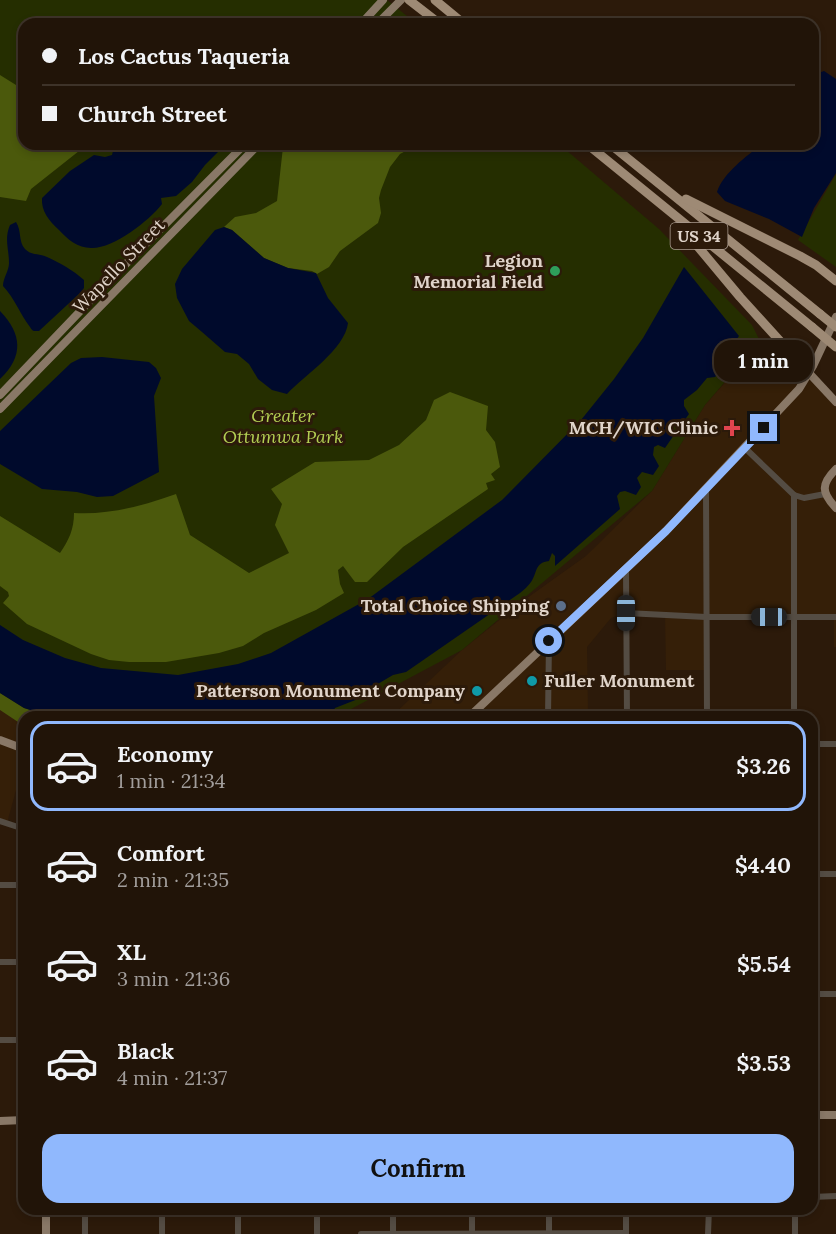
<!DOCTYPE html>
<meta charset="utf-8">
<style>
body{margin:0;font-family:Lora,serif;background:#2d2116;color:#f1f3f6;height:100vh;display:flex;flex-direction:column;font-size:22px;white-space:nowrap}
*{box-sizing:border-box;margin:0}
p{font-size:20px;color:#a29e9c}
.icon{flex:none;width:33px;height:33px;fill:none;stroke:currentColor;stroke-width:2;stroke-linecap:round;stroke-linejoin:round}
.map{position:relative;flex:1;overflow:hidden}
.side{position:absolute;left:18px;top:711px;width:800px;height:504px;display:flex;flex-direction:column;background:#211408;border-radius:18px;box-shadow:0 3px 9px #0003,0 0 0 2px #3e3329}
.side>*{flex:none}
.guide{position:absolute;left:18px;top:18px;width:801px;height:132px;border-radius:18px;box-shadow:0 3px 9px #0003,0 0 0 2px #3e3329;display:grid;align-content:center;height:132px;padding:0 24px;background:#211408}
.end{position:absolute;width:27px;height:27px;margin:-14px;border:8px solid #90b8fd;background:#111;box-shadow:0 0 0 3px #111}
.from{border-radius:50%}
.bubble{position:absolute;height:42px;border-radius:18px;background:#211408;box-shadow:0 3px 9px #0003,0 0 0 2px #3e3329;font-size:20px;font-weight:700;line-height:42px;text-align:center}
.car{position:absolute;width:18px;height:36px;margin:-18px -9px;border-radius:8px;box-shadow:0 0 4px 2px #0007;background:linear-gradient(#222 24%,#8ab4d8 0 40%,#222 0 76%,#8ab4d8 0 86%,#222 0)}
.guide b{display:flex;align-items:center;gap:21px;height:57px;font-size:22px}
.guide b+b{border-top:2px solid #3e3329}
.guide i{width:15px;height:15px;background:#f1f3f6}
ul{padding:10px 0 0;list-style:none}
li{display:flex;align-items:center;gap:18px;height:90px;margin:0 12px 9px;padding:0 12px;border:3px solid transparent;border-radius:18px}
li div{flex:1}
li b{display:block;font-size:22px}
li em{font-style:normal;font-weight:700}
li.on{border-color:#90b8fd}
li>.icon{width:54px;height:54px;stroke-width:1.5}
.action{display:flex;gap:12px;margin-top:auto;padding:12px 24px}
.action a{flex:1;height:69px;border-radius:18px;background:#90b8fd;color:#111;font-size:24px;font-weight:700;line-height:69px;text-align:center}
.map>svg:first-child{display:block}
.built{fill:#351f08}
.green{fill:#252e00}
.forest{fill:#4b590c}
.water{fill:#000a2c}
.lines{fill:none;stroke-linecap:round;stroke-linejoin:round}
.minor{stroke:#544c43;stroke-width:6}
.major{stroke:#897867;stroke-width:8}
.highway{stroke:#9e8a75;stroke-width:9}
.highway-bridge{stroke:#9e8a75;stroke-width:9}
.route{stroke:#90b8fd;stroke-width:8}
.leisure-dot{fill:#2e9e5b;stroke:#2c1a0a;stroke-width:2}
.health-dot{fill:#e0444e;stroke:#2c1a0a;stroke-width:2}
.service-dot{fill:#5c6f8a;stroke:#2c1a0a;stroke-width:2}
.culture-dot{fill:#0f9aa8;stroke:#2c1a0a;stroke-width:2}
.labels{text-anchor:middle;stroke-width:6;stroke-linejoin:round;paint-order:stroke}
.shield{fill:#2c1a0a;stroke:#aa9c90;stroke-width:1.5}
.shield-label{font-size:16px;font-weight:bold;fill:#e0d4ca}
.poi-label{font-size:18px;font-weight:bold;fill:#e0d4ca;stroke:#2c1a0a;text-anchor:end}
.street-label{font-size:18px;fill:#e0d4ca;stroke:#2c1a0a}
.park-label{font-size:18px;font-style:italic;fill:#b3cf53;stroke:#2c1a0a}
</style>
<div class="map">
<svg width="836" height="1234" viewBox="0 0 836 1234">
<rect width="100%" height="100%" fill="#2c1a0a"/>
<g class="built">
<polygon points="762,341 804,373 836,407 836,647 834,647 834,617 706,617 706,670 666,670 665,615 626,613 611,618 587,647 588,712 509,713 507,717 391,717 462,650 523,601 586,556 652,491 705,405"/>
<polygon points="0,710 24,726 24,778 19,779 7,823 0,821"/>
</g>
<g class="green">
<polygon points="0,0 387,0 417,24 24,24 24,144 559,144 659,229 752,325 760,341 705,405 652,491 462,650 336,717 51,717 0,704"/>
<polygon points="836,174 836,267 798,240"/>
</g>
<g class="forest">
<polygon points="0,75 24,90 24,144 83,144 79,151 31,189 26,201 0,197"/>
<polygon points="286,144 419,144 400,154 390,167 381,190 379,198 381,213 378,223 340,251 329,267 317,274 312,271 288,268 264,258 232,230 224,227 235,217 256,213 277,201 283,147"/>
<path d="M450 392 488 406 486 430 495 442 500 467 491 474 495 480 486 483 488 489 403 547 367 582H355L343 566 338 570 340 584 344 593 316 610 264 633 243 646 219 653 166 662H129L109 660 91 654 27 624 3 603 9 596 8 592 0 586V516L60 553C69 540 74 529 74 513 109 515 143 506 176 494L190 535 249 573 289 553 275 525 282 504 271 489 315 462 369 460 399 445 426 420 434 400Z"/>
<polygon points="0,693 24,708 53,717 24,717 24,726 0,710"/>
</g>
<g class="water">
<path d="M824 71 836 79V173L814 208 802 237 769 219 725 201 717 192C723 173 747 156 762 144H813V75Z"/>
<path d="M110 144H226L205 165 192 182 176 196 161 198 162 204C149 221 113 249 91 248 78 248 67 239 59 230 49 221 41 211 42 198L70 171 94 155 105 157 112 155 113 151Z"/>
<path d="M16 222C22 231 18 241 25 249 32 256 39 253 47 257 60 263 73 270 84 280V288L80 293 39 331C34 331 33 332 30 327 20 314 15 299 3 286 3 278 9 271 9 263 9 249 4 239 10 225Z"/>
<path d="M224 227 232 230 264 258 288 268 316 273 328 298 348 323C345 349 305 375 287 394L272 390 258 379 249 364 237 354 225 352 202 332 189 321 177 298 175 284 182 269 215 230Z"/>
<path d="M684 267 739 336 720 361 725 366 715 377 707 378 697 390 684 400V406L689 414 684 421 673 424 671 430 674 435 665 448 658 445 654 447 653 455 659 466 653 475 642 472 637 478 641 487 636 495 625 491 620 492 617 496 620 509 555 566V556L552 553 549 561C534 563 538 572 531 582 528 586 524 590 520 593L406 672 393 675 376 685 358 699 335 708 330 717H53L24 708 0 693V625L23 640 65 658 101 668 178 675 238 664 271 653 368 599 502 500 581 420 614 379 643 338Z"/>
<path d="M0 311C22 334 24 356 0 379Z"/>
<polygon points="102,357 149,362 156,368 161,378 154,396 159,472 113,496 97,497 77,492 42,489 0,464 0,431 71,363 81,358"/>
</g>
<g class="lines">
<g class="minor">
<polyline points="745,448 794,495 804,498 825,494"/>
<polyline points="706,490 707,717"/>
<polyline points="794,495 794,717"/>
<polyline points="626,569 627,717"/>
<polyline points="626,613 706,617 836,617"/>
<polyline points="548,717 549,641"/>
<polyline points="812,744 836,744"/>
<polyline points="0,821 24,829"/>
<polyline points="812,874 836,874"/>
<polyline points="0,885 24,885"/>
<polyline points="0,962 24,962"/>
<polyline points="812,994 836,994"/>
<polyline points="0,1040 24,1040"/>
<polyline points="812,1197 836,1196"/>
<polyline points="85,1209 85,1234"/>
<polyline points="162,1209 162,1234"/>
<polyline points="238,1209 238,1234"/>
<polyline points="317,1209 317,1234"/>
<polyline points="393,1209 393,1234"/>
<polyline points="472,1209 472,1234"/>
<polyline points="795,1209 795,1234"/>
<polyline points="361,1234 626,1233"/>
<polyline points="549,1234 549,1209"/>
<polyline points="626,1234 626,1209"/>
<polyline points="708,1234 709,1209"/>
</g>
<g class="major">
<polyline points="361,24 383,0"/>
<polyline points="377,24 401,0"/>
<polyline points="809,373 836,402"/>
<polyline points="0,395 109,281 245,144"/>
<polyline points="0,409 259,144"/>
<path d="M836 469C821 484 821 492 836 508"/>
<polyline points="469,717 666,531 799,389 813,366 836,317"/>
<polyline points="0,740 24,749"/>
<polyline points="812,1115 836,1115"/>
<polyline points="0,1121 24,1120"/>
<polyline points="46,1234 46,1209"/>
</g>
<g class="highway">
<polyline points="409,0 440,24"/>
<polyline points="435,0 464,24"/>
<polyline points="587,144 812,327"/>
<polyline points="610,144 820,314"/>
<polyline points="686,199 800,256 816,265 836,281"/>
<polyline points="684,230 740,297 809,373"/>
</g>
<g class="highway-bridge">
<polyline points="820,314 836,327"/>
<polyline points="812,327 836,347"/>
</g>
</g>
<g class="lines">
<polyline class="route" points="549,641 666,531 764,428"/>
</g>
<circle class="leisure-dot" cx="555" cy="271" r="6"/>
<path class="health-dot" d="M729 419h6v6h6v6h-6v6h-6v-6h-6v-6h6z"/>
<circle class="service-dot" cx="561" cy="606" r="6"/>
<g class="culture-dot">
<circle cx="532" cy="681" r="6"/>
<circle cx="477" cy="691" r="6"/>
</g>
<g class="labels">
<rect class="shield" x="670.5" y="223" width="57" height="26" rx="4.5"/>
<g class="shield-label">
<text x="699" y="242">US 34</text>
</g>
<g class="poi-label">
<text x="543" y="267">Legion<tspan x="543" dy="21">Memorial Field</tspan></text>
<text x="718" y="434">MCH/WIC Clinic</text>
<text x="549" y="612">Total Choice Shipping</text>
<text x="544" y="687" text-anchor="start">Fuller Monument</text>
<text x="465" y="697">Patterson Monument Company</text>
</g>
<g class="street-label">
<text transform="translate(119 266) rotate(-46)" y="6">Wapello Street</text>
</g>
<g class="park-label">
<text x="283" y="422">Greater<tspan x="283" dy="21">Ottumwa Park</tspan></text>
</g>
</g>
</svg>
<i class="end from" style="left:549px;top:641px"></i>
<i class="end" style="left:764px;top:428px"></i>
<div class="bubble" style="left:714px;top:340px;width:99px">1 min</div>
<i class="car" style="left:626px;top:613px;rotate:180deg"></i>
<i class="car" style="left:769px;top:617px;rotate:270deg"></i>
<div class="guide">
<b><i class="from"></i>Los Cactus Taqueria</b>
<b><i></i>Church Street</b>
</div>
<section class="side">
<ul>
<li class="on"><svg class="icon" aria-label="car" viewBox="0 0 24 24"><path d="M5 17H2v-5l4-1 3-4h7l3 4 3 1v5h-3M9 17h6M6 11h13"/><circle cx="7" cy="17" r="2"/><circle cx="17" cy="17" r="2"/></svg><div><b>Economy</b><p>1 min · 21:34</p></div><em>$3.26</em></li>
<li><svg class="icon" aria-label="car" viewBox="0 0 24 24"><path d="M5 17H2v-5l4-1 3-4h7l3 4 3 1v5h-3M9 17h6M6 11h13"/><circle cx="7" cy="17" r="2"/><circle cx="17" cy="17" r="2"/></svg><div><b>Comfort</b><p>2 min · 21:35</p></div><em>$4.40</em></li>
<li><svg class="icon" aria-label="car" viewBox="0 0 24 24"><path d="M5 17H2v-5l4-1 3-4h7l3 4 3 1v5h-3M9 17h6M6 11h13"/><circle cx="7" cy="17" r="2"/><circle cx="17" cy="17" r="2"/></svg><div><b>XL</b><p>3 min · 21:36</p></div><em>$5.54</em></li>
<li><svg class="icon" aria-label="car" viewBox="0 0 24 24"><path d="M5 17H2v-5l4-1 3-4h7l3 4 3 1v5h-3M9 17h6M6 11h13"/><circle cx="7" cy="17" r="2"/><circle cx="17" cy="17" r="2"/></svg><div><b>Black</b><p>4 min · 21:37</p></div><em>$3.53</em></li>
</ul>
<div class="action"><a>Confirm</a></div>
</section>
</div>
